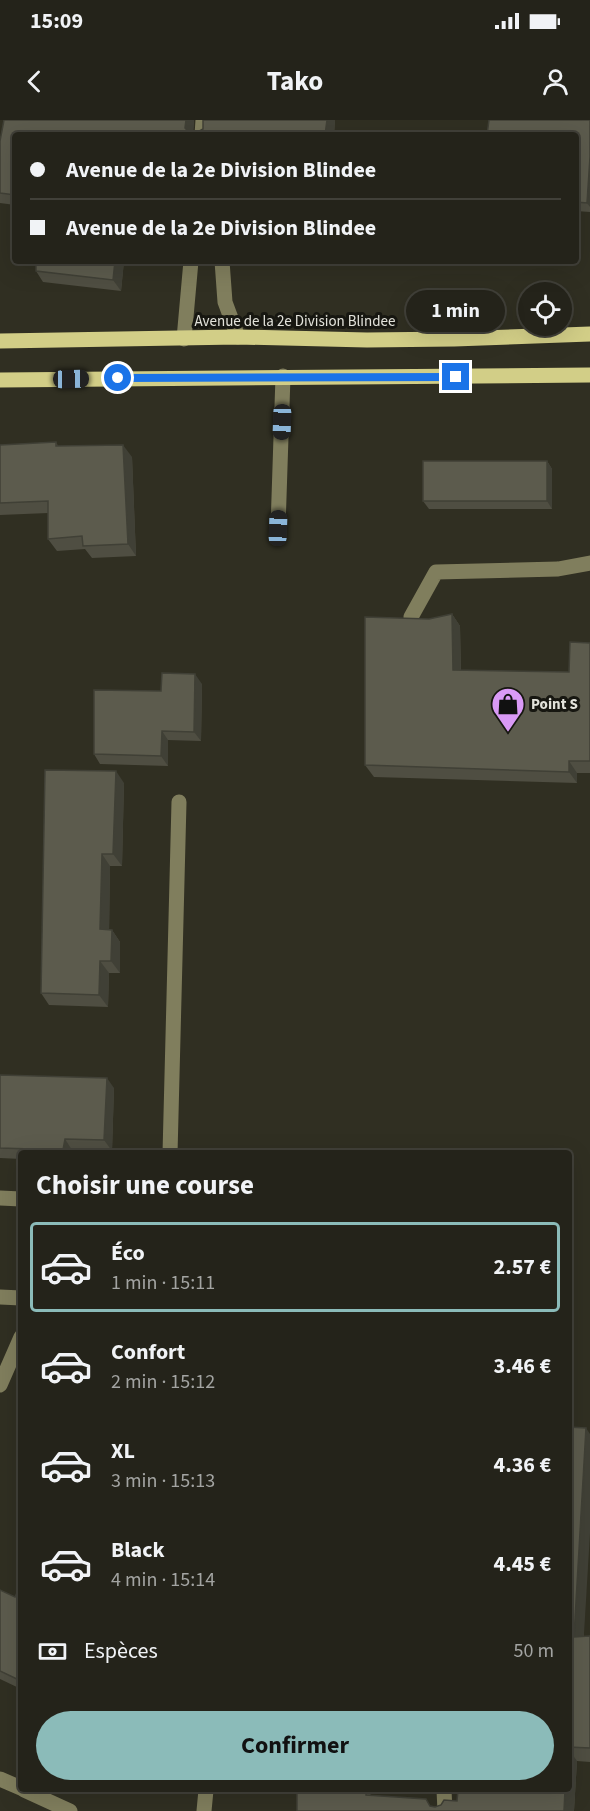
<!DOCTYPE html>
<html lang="fr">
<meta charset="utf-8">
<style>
body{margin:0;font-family:"Source Sans 3",sans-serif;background:#302f27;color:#f1f3f6;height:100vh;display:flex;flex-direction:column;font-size:22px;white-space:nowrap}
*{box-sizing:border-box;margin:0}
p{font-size:20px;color:#a3a4a2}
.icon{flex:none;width:33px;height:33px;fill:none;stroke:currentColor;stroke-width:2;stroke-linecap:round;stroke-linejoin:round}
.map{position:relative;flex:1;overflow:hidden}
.details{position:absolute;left:18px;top:1030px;width:554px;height:642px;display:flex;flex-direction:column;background:#24231a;border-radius:6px;box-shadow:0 6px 24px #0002,0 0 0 2px #414039}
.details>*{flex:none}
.hud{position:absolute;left:12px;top:12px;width:567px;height:132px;border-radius:6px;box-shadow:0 6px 24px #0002,0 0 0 2px #414039;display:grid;align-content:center;height:132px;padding:0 18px;background:#24231a}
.controls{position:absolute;left:518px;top:162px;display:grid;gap:12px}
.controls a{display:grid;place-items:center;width:54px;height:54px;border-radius:50%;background:#24231a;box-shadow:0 6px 24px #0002,0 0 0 2px #414039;font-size:30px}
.end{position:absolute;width:27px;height:27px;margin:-14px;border:8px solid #1a73e8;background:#fff;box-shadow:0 0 0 3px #fff}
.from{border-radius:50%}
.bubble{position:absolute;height:42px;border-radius:21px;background:#24231a;box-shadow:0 6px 24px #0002,0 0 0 2px #414039;font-size:20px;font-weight:700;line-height:42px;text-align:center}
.car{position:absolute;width:18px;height:36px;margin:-18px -9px;border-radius:8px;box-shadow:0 0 4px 2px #0007;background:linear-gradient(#222 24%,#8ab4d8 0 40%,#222 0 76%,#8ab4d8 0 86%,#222 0)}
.hud b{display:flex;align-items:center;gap:21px;height:57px;font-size:22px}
.hud b+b{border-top:2px solid #414039}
.hud i{width:15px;height:15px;background:#f1f3f6}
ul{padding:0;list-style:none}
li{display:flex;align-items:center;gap:18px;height:90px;margin:0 12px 9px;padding:0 6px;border:3px solid transparent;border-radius:6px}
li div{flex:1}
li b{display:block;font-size:22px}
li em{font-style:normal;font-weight:700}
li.active{border-color:#8bbbb9}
li>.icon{width:54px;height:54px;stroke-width:1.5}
h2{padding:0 18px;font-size:27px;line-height:72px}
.pay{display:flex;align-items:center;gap:15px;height:66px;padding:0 18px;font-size:22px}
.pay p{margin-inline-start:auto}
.cta{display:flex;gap:12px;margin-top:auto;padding:12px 18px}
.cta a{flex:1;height:69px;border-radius:36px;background:#8bbbb9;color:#111;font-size:24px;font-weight:700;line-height:69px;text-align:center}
.status{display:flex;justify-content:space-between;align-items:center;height:42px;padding:0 30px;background:#24231a;direction:ltr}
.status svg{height:16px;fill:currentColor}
header{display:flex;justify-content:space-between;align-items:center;height:78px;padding:0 18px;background:#24231a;font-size:27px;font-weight:700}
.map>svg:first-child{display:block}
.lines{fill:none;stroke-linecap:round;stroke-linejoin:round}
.minor{stroke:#807e5d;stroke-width:15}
.major{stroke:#d2ce87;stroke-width:15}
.wall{fill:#4f4e42}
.shaded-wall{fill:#404036}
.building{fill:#5c5b4d;stroke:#404036;stroke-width:1.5}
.route{stroke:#1a73e8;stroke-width:8}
.labels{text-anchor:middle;stroke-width:6;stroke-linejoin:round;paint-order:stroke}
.street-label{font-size:15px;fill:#e3e3db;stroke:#171711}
.poi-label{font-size:15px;font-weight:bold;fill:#e3e3db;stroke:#171711;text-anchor:start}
</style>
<div class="status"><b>15:09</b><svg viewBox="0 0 49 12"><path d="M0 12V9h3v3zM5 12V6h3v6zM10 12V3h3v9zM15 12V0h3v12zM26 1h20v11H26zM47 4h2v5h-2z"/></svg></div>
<header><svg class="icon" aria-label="back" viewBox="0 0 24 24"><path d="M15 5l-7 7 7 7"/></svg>Tako<svg class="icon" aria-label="person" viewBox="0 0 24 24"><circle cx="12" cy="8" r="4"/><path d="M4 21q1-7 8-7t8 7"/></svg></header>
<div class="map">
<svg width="590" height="1691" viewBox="0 0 590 1691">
<rect width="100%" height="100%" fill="#302f22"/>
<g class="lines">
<g class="minor">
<polyline points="202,15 203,0"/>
<polyline points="222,141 225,182 238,217"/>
<polyline points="184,219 191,141"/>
<polyline points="278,408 283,256"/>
<polyline points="411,497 436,452 558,449 590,443"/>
<polyline points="170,1034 179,682"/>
<polyline points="0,1078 21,1079"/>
<polyline points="0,1177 21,1178"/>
<polyline points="0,1265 21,1217"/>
<polyline points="0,1659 21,1668"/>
<polyline points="24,1670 70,1691"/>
<polyline points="444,1670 445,1691"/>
<polyline points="204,1691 206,1670"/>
</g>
<g class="major">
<polyline points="0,221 238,217 367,220 454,219 590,214"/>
<polyline points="0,260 590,255"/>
</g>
</g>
<g class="wall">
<polygon points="4,0 194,0 193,13 335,0 334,15 15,15 15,85 0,83 0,21"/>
<polygon points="590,0 590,92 576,91 576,15"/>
<polygon points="36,141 124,141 121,171 43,162 36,151"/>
<polygon points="56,322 58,326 132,337 136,436 92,438 85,429 57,431 48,419 48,393 0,395 0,325"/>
<polygon points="547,341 552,349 552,389 429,389 423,381"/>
<polygon points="452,494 460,506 461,550 569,552 590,523 590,653 577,653 577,663 374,657 365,645"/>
<polygon points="202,564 201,621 168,620 168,646 100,644 94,634 161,571"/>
<polygon points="124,663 122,746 110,746 109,809 112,810 120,822 120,853 109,853 108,887 49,885 41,873"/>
<polygon points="0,955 114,968 112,1031 72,1030 71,1034 21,1034 21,1039 0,1038"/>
<polygon points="568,1307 584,1516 590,1516 590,1642 577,1641 574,1691 297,1691 297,1670 367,1670 371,1675 435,1687 457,1681 568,1670"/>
<polygon points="21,1464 21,1569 0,1559 0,1470 15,1477"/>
</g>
<g class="shaded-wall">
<polygon points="186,0 194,0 193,15 190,15 185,8"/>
<polygon points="327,0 335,0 334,15 325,15"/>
<polygon points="590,37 590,87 587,83"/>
<polygon points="115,141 124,141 121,171 113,160"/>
<polygon points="123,325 132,337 136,436 128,424"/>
<polygon points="547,341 552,349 552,389 547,381"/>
<polygon points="452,494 460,506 461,562 453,550"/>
<polygon points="195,554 202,564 201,621 194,612"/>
<polygon points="162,611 168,620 168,646 161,636"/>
<polygon points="569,641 577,653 577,663 569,652"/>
<polygon points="116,651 124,663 122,746 113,734"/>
<polygon points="102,734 110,746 109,821 100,809"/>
<polygon points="112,810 120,822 120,853 111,841"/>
<polygon points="100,841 109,853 108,887 99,875"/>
<polygon points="107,958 114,968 112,1031 104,1020"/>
<polygon points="65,1019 72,1030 71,1034 66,1034 63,1030"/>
<polygon points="586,1308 590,1314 590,1413 583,1530 574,1517"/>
<polygon points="568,1628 577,1641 574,1691 564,1691 565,1670 568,1670"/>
</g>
<g class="building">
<polygon points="4,0 186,0 185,8 189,12 194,14 203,9 203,0 327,0 325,15 15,15 15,75 0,73 0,21"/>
<polygon points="489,0 590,0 590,37 587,83 576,82 576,15 487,15"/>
<polygon points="36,141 115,141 113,160 36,151"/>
<polygon points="56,322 56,326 123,325 128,424 83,426 82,416 48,419 48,381 0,383 0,325"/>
<rect x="423" y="341" width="124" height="40"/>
<polygon points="452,494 453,550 569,552 570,522 590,523 590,641 569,641 569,652 365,645 365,497 429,499"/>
<polygon points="162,553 195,554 194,612 162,611 161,636 94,634 94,570 161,571"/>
<polygon points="45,650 116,651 113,734 102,734 100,809 112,810 111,841 100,841 99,875 41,873"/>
<polygon points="0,955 107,958 104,1020 65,1019 63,1030 0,1028"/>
<polygon points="568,1307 586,1308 574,1517 590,1516 590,1628 568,1627"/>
<polygon points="21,1464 21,1561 0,1551 0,1470 15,1477"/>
<polygon points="297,1670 366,1670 366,1675 426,1679 430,1686 435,1687 441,1685 444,1680 457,1681 458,1670 565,1670 564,1691 297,1691"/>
</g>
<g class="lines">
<polyline class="route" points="118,258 456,257"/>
</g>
<defs>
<g id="shop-pin" transform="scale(1.725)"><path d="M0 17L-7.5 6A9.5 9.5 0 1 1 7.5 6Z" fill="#da9af6" stroke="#171711"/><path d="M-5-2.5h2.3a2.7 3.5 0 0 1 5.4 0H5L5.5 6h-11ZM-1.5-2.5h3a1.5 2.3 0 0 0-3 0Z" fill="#111"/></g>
</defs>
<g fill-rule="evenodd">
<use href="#shop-pin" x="508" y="584"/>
</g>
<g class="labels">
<g class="street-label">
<text x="295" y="206">Avenue de la 2e Division Blindee</text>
</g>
<g class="poi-label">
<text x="531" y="589">Point S</text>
</g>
</g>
</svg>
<div class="controls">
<a><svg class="icon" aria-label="locate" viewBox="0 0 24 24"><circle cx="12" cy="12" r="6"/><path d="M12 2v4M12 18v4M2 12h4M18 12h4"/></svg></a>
</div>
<i class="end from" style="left:118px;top:258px"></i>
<i class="end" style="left:456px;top:257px"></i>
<div class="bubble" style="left:406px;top:170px;width:99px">1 min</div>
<i class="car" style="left:71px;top:259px;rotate:89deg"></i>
<i class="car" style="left:282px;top:302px;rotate:182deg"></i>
<i class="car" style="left:278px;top:408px;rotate:2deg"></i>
<div class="hud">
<b><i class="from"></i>Avenue de la 2e Division Blindee</b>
<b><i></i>Avenue de la 2e Division Blindee</b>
</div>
<section class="details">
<h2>Choisir une course</h2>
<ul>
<li class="active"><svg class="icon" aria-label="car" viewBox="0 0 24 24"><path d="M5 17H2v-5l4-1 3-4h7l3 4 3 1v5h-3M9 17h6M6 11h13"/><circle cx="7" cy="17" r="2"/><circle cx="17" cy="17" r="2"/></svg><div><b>Éco</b><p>1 min · 15:11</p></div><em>2.57 €</em></li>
<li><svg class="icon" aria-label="car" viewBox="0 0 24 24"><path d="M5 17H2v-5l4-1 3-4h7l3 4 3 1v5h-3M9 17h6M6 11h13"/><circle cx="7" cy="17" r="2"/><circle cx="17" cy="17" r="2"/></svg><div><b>Confort</b><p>2 min · 15:12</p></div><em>3.46 €</em></li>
<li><svg class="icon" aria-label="car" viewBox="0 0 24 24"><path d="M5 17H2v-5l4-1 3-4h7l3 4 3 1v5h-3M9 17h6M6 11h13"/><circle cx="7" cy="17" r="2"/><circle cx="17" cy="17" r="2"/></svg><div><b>XL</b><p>3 min · 15:13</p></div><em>4.36 €</em></li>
<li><svg class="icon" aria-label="car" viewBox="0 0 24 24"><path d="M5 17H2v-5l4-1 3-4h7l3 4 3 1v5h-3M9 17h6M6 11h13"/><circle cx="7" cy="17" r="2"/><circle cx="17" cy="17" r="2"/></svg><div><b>Black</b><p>4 min · 15:14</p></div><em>4.45 €</em></li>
</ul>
<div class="pay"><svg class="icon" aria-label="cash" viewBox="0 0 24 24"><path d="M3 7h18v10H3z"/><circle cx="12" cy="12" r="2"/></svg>Espèces<p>50 m</p></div>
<div class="cta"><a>Confirmer</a></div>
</section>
</div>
